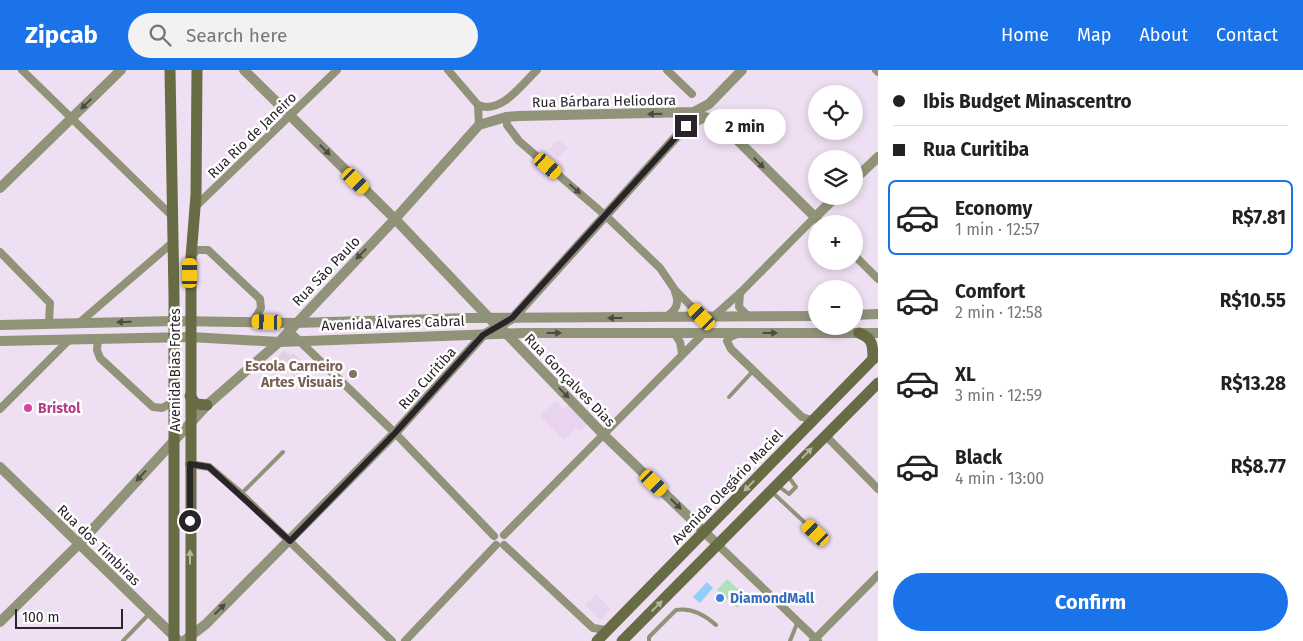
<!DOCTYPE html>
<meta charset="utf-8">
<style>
body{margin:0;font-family:"Fira Sans",sans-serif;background:#f2f2f2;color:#222;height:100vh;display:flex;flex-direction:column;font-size:19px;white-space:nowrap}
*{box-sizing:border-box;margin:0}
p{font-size:16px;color:#767676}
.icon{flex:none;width:28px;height:28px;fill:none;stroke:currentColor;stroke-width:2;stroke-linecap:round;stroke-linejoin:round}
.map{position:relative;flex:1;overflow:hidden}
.sheet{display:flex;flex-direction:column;background:#fff;width:425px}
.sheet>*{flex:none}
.hud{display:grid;align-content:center;height:110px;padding:0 15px;background:#fff}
.controls{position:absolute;left:808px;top:15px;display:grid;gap:10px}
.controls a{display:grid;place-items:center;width:55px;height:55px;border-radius:50%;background:#fff;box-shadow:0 2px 8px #0003;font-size:25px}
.scale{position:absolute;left:15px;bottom:12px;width:108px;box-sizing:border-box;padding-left:5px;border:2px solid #29232a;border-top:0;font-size:14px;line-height:18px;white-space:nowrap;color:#29232a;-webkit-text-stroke:4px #fff;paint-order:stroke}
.end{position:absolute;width:22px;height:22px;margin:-11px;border:6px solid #29232a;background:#fff;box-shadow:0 0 0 2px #fff}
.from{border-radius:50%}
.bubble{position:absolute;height:35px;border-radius:18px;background:#fff;box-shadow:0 2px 8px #0003;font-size:16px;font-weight:700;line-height:35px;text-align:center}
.car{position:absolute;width:15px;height:30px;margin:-15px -8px;border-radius:6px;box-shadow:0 0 4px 1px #0007;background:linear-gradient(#f5c518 24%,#345 0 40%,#f5c518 0 76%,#345 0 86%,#f5c518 0)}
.hud b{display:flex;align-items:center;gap:18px;height:48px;font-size:19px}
.hud b+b{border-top:1px solid #e0e0e0}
.hud i{width:12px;height:12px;background:#222}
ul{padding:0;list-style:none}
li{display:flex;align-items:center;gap:15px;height:75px;margin:0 10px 8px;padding:0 5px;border:2px solid transparent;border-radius:8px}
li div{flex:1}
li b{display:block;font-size:19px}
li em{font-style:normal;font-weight:700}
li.selected{border-color:#1a73e8}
li>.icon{width:45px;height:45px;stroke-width:1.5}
.primary-button{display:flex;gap:10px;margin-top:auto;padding:10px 15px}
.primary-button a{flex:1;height:58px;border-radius:30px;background:#1a73e8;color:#fff;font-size:20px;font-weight:700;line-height:58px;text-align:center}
header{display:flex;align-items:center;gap:30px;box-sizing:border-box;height:70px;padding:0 25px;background:#1a73e8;color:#fff}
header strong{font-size:24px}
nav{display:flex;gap:28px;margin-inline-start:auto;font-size:18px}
.search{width:350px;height:45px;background:#f2f2f2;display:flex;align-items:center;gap:12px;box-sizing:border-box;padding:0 18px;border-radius:28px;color:#767676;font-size:19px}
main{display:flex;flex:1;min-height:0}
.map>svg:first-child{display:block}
.commercial{fill:#e3d0e0}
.built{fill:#e8d4ee}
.green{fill:#b2e0bf}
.water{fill:#92cff8}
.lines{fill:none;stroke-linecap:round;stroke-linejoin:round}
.service{stroke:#909378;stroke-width:4}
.minor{stroke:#909378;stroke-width:8}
.tertiary{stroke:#909378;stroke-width:10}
.secondary{stroke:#686c44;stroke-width:11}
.oneway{fill:#4d4a45}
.oneway2{fill:#b4b6a2}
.route{stroke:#29232a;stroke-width:6}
.education-dot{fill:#8d6e63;stroke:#fff;stroke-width:2}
.hotel-dot{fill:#d1479c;stroke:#fff;stroke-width:2}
.shop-dot{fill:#3f7fe0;stroke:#fff;stroke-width:2}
.labels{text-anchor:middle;stroke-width:5;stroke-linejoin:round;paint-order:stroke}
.street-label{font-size:14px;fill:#29232a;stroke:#fff}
.education-label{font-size:14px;font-weight:bold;fill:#785e54;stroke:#fff;text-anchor:end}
.hotel-label{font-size:14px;font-weight:bold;fill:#b23c85;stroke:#fff;text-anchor:start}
.shop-label{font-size:14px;font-weight:bold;fill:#366cbe;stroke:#fff;text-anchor:start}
</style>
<header>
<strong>Zipcab</strong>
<div class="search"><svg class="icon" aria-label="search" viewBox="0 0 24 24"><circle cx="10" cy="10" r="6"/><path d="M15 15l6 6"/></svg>Search here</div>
<nav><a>Home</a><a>Map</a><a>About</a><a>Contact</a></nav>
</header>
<main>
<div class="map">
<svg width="878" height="571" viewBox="0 0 878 571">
<rect width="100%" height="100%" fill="#eedff2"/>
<polygon class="commercial" points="284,280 291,286 293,283 301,290 298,293 304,299 297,309 277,288"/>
<g class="built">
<polygon points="558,70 568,77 558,88 549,79"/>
<polygon points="556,331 563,339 568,335 587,354 580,361 576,358 564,370 540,346"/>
<polygon points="596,524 611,539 601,550 585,535"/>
</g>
<polygon class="green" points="727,509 747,527 737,538 717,520"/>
<polygon class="water" points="707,512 713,518 700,533 693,527"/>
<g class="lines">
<g class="service">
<polyline points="729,327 753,301"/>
<polyline points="778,416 789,424 796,417 788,406"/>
<polyline points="772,422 816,463"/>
<polyline points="241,424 283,382"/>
<polyline points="123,571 150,543"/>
<path d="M649 571V567L676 540C692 537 705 545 716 555"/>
<polyline points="790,571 798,551"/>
</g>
<g class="minor">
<polyline points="22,0 172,146"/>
<polyline points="448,0 478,35 479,55"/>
<polyline points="667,0 692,24"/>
<polyline points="876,0 878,2"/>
<path d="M478 35C501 45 522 14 537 0"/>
<polyline points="506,47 507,55 519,71 606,146 660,198 675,220 702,247"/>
<polyline points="195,137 337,0"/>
<polyline points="0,182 50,233 49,253"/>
<polyline points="854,185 878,209"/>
<polyline points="191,187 197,180 208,180 260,229 261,238 253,252"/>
<polyline points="740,223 739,237 748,246"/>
<path d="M666 247C676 240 680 234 675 222"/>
<polyline points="713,247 740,223 815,147 821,154"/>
<polyline points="79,253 172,173"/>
<polyline points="288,260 395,363 494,466"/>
<polyline points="674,263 680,272 682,283"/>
<polyline points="737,264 730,267 727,271 731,279 802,347 812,350"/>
<polyline points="98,269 97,280 100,288 153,337 162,338 173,332"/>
<polyline points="0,339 69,270"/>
<polyline points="825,365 878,419"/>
<polyline points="189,394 209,397 241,424 392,571"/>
<polyline points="504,465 704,263"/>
<polyline points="504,475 593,558 607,560"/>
<polyline points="718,475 818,571"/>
<polyline points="405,571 496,475"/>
<polyline points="813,571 878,505"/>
</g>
<g class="tertiary">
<polyline points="244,0 395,149 492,251"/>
<polyline points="854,110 878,87"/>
<polyline points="0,118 121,0"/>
<polyline points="854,245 878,244"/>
<polyline points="0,255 173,251 295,253 469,248 816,246"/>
<polyline points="503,260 603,364 718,475"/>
<polyline points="0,271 190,267 279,272 524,263 878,263"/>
<polyline points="0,397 177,569"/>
<polyline points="0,552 79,474 207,335 279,272 395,149 479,55 506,47 519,46 694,42 709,34 742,0"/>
<polyline points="184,571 206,554 395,363 483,265 513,248 686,56 705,47 718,51 815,147 837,126"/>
</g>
<g class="secondary">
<polyline points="170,0 174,226 174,571"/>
<path d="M859 263C873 268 873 276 873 289"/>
<polyline points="190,326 196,334 207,335"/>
<polyline points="191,571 191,187 196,125 197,0"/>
<polyline points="597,571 878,284"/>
<polyline points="622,571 878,313"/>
</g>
</g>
<defs><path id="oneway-solid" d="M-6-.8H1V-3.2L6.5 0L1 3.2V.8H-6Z" transform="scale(1.25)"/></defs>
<g class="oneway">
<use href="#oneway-solid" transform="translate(86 34) rotate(136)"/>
<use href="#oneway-solid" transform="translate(655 44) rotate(179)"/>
<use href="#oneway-solid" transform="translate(325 80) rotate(45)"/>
<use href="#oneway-solid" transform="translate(759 93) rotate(45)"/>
<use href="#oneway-solid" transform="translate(575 119) rotate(41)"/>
<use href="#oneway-solid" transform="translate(361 184) rotate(134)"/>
<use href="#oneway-solid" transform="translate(615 248) rotate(-180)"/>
<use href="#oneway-solid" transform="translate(124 252) rotate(179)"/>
<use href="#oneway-solid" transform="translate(554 263)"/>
<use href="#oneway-solid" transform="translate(770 263)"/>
<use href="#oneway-solid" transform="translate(564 323) rotate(46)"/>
<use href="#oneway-solid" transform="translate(141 406) rotate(132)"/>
<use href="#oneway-solid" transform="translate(676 434) rotate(44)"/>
<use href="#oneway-solid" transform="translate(220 539) rotate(-45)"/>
</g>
<g class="oneway2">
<use href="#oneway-solid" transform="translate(807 383) rotate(-46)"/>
<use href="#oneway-solid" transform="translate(749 416) rotate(134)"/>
<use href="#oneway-solid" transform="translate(190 487) rotate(-90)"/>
<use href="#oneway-solid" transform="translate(657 536) rotate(-45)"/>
</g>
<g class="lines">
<polyline class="route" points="190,451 190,394 209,397 290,471 395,363 483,265 512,248 686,56"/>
</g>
<circle class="education-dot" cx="353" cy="304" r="5"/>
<circle class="hotel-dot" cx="28" cy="338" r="5"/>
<circle class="shop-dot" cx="720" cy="528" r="5"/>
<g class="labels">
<g class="street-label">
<text transform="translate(604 31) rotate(-1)" y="5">Rua Bárbara Heliodora</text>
<text transform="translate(252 65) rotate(-44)" y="5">Rua Rio de Janeiro</text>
<text transform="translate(326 201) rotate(-46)" y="5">Rua São Paulo</text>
<text transform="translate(393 253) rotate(-2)" y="5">Avenida Álvares Cabral</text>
<text transform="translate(175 300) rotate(-90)" y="5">Avenida Bias Fortes</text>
<text transform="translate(427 308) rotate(-48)" y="5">Rua Curitiba</text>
<text transform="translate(570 310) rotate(46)" y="5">Rua Gonçalves Dias</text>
<text transform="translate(727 417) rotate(-46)" y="5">Avenida Olegário Maciel</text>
<text transform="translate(99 475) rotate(44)" y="5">Rua dos Timbiras</text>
</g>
<g class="education-label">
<text x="343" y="301">Escola Carneiro<tspan x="343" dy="16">Artes Visuais</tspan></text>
</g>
<g class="hotel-label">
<text x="38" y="343">Bristol</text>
</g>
<g class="shop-label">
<text x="730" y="533">DiamondMall</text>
</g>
</g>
</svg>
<div class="controls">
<a><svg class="icon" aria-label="locate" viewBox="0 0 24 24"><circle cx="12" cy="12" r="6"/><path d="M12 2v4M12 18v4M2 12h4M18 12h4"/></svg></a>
<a><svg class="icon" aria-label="layers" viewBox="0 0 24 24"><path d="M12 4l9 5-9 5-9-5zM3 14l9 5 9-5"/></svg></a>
<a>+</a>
<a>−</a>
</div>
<div class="scale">100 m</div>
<i class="end from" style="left:190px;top:451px"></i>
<i class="end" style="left:686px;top:56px"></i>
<div class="bubble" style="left:704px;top:39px;width:82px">2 min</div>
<i class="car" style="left:548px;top:96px;rotate:131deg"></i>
<i class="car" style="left:356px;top:111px;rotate:134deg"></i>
<i class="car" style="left:190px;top:203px;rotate:0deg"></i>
<i class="car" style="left:702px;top:247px;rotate:315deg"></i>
<i class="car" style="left:267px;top:252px;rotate:272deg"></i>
<i class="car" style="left:654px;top:413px;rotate:134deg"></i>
<i class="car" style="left:816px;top:463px;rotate:313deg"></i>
</div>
<section class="sheet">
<div class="hud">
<b><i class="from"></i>Ibis Budget Minascentro</b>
<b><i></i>Rua Curitiba</b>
</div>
<ul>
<li class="selected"><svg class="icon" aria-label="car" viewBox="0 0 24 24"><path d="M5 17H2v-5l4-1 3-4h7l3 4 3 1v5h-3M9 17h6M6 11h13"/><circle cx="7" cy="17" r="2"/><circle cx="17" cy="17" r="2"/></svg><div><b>Economy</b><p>1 min · 12:57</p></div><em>R$7.81</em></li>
<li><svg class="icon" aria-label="car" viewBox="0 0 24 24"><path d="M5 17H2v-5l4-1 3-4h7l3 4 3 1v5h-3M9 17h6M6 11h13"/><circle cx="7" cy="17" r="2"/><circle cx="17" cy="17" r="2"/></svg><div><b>Comfort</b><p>2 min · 12:58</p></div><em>R$10.55</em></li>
<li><svg class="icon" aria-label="car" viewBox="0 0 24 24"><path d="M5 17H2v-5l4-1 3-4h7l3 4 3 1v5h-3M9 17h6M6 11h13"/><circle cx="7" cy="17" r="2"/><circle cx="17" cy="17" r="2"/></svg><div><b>XL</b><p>3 min · 12:59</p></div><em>R$13.28</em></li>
<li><svg class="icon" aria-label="car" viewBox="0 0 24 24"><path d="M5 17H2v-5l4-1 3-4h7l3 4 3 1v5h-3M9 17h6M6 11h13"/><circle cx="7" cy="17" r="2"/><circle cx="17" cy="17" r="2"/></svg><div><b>Black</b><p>4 min · 13:00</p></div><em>R$8.77</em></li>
</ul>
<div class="primary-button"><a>Confirm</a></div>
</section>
</main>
